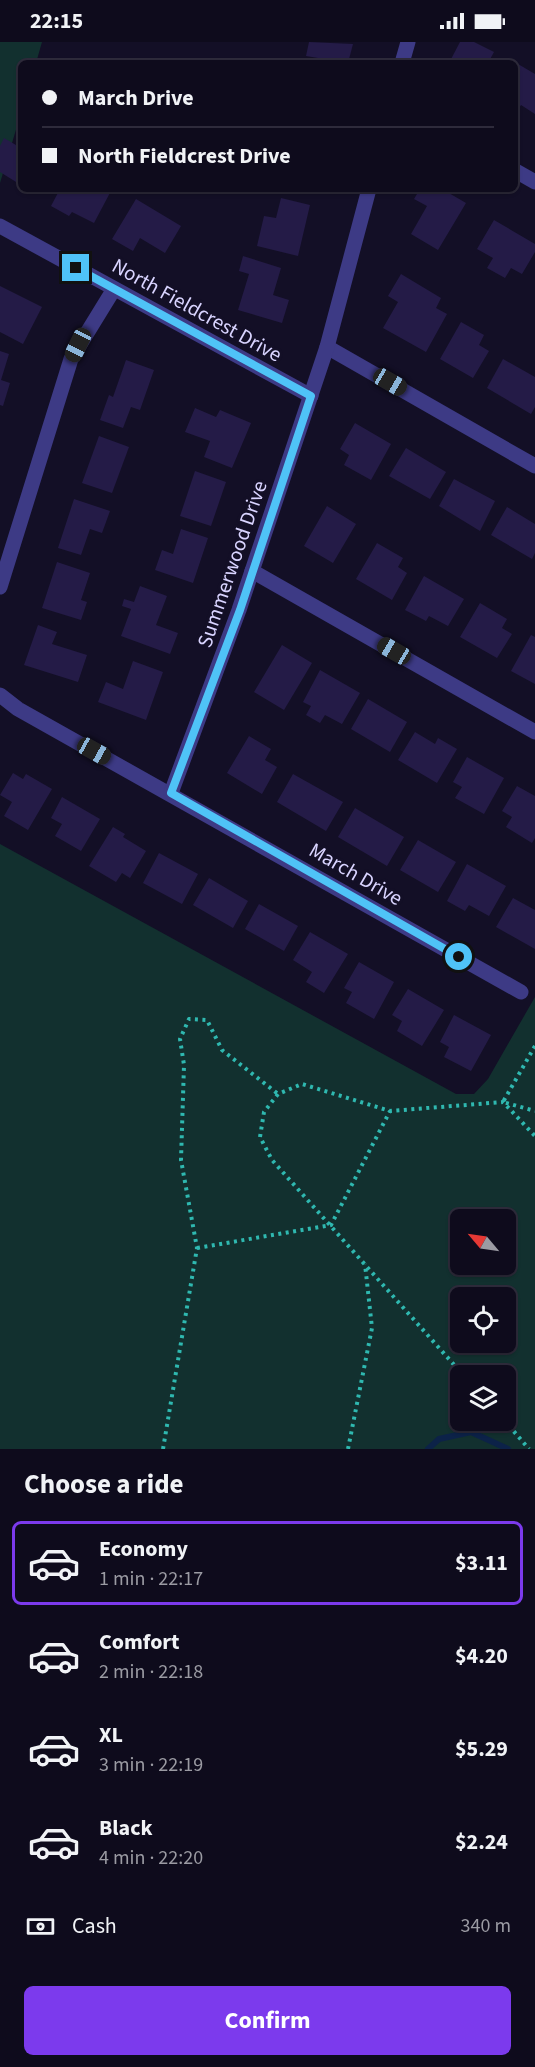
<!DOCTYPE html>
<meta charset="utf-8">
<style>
body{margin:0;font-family:"Source Sans 3",sans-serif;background:#1c1929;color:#f1f3f6;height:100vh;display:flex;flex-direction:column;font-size:22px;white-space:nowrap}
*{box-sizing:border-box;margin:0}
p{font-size:20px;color:#9b9ba3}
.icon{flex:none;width:33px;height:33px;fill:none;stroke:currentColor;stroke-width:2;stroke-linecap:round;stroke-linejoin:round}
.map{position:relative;height:1407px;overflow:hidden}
.panel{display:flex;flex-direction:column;background:#0e0b1c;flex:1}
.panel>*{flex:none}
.hud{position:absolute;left:18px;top:18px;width:500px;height:132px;border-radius:9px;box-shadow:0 2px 4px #0004,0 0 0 2px #2e2b3b;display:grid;align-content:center;height:132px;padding:0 24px;background:#0e0b1c}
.needle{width:39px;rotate:299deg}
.controls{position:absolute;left:450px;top:1167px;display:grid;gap:12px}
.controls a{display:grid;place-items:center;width:66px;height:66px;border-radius:9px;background:#0e0b1c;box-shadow:0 2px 4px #0004,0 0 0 2px #2e2b3b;font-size:30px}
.end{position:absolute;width:27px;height:27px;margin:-14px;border:8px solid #4fc3f7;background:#111;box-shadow:0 0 0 3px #111}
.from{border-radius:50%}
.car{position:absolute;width:18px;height:36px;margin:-18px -9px;border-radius:8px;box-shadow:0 0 4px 2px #0007;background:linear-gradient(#222 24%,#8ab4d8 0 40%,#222 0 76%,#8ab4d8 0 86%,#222 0)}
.hud b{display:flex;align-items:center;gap:21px;height:57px;font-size:22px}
.hud b+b{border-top:2px solid #2e2b3b}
.hud i{width:15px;height:15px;background:#f1f3f6}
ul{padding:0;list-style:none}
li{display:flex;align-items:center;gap:18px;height:84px;margin:0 12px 9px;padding:0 12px;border:3px solid transparent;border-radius:9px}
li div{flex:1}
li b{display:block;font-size:22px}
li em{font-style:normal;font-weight:700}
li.selected{border-color:#7c3aed}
li>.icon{width:54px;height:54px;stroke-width:1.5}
h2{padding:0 24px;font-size:27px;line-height:72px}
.pay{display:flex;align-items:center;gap:15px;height:66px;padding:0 24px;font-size:22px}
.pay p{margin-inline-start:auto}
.cta{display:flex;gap:12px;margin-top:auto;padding:12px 24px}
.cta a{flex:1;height:69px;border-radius:9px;background:#7c3aed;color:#fff;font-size:24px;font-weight:700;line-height:69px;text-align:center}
.status{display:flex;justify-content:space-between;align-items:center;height:42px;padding:0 30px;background:#0e0b1c;direction:ltr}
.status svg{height:16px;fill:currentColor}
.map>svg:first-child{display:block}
.green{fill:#12302f;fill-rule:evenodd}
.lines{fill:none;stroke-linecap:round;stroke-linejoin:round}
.stream{stroke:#0c2248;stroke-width:6}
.building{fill:#241b47}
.path{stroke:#2fb8b0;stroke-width:4;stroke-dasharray:3 4.5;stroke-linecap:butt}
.minor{stroke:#3d3a85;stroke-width:15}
.route{stroke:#4fc3f7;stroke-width:8}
.labels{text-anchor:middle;stroke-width:6;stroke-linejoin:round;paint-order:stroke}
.street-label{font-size:21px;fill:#d9d4ff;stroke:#130f26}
</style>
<div class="status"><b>22:15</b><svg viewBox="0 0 49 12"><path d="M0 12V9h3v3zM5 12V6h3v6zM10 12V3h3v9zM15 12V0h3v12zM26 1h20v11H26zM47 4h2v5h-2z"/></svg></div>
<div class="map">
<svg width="535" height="1407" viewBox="0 0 535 1407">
<rect width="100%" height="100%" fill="#130f26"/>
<g class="green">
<polygon points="0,0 42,0 36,21 21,21 21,71 0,141"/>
<path d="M0 802 456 1052H474L488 1037 535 955V1407H0ZM460 1178H506V1222H460ZM460 1256H506V1300H460ZM460 1334H506V1378H460Z"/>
</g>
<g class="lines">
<polyline class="stream" points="428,1407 439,1397 471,1390 508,1407"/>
</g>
<g class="building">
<polygon points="309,0 353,2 348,21 306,14"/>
<polygon points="460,0 474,0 494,10 488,21 449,21"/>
<polygon points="518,22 535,32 535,72 521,63 514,74 514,27"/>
<polygon points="4,96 21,106 21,143 0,130 0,104"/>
<polygon points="60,147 112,147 94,181 72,170 69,174 51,164"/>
<polygon points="420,147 442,147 466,161 438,208 411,192 427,164 414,157"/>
<polygon points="281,156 310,163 298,214 257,204 264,174 276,176"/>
<polygon points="136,157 181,184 165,211 140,196 133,209 112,197"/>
<polygon points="494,178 535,202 535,210 522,232 511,226 505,236 487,226 493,216 477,207"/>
<polygon points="243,214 281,226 273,253 289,258 282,281 238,268 249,232 239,229"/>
<polygon points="401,232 441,256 436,266 447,272 426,310 383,286 398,260 388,254"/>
<polygon points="0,244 42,265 23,302 0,290"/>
<polygon points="461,280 484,293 479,303 489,309 473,336 440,317"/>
<polygon points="0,309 9,312 1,338 10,341 3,364 0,363"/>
<polygon points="503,317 535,335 535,365 531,372 487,346"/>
<polygon points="126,318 154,328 140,368 131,365 123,386 100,378 109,353 113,355"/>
<polygon points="195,366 216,375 220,368 251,381 232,426 204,415 210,399 185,390"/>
<polygon points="355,381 391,402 371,438 344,423 349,413 340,407"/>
<polygon points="99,394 129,405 112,451 82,441"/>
<polygon points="406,406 446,430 430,457 389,434"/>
<polygon points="195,429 226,440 211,484 180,474"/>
<polygon points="454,437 495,459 480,489 439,464"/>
<polygon points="74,457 110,469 102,491 90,487 81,513 58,506"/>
<polygon points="327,464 356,482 333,521 304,504"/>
<polygon points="507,465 535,482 535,511 532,517 491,493"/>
<polygon points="181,487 208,496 193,541 155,528 162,508 173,512"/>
<polygon points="377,501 403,516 398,525 407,531 392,558 356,537"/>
<polygon points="57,520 90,531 81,558 87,560 81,578 42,566"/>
<polygon points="424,534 464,557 448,584 429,574 426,579 405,568"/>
<polygon points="140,544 167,554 156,583 178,591 170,612 121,594 131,567 122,564 124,557 134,560"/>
<polygon points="480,561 507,577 502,586 512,592 497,616 460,595"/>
<polygon points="38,583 57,590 52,602 87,613 78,640 24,623"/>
<polygon points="531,593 535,595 535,642 511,629"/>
<polygon points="282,603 312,621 284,668 254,650"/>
<polygon points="133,619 163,630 146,678 98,660 106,640 123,647"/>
<polygon points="320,628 360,651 342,682 325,673 320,681 306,673 311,664 303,660"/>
<polygon points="368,657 407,680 390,710 351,687"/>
<polygon points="415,690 435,702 438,696 457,707 437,741 398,718"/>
<polygon points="249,694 271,707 265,718 277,725 262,752 227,731"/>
<polygon points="467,715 504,736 484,772 455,756 462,745 453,740"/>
<polygon points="13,731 23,737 26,732 52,747 28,788 4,774 12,760 0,753"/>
<polygon points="293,732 343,760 326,789 277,760"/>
<polygon points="517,744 535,754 535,796 532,801 506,785 512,775 502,769"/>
<polygon points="62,755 100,777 81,809 55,794 62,782 51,776"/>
<polygon points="355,766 404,795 387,824 338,795"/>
<polygon points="113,785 125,792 123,795 146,809 130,836 122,831 116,840 89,824"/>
<polygon points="418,798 456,820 438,850 400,828"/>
<polygon points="159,811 198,832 182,862 143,841"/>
<polygon points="467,822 506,844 489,874 469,863 465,869 447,859"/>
<polygon points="209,836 248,859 233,886 193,863"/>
<polygon points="513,856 535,868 535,907 496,885"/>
<polygon points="259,862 298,884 284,909 245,887"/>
<polygon points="310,890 348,912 324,951 306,940 312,930 293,918"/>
<polygon points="359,920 394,940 374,977 346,961 352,950 344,946"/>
<polygon points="408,947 444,968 422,1004 397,989 402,979 392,973"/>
<polygon points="454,973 491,993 471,1029 444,1015 449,1005 440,1000"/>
</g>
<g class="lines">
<g class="path">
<polyline points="535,1004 503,1060 535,1069"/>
<polyline points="197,1206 331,1183 390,1069"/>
<polyline points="464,1334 272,1118 260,1095 264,1070 278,1052 302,1042 390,1069 503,1060 535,1094"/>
<polyline points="504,1378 529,1407"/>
<polyline points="163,1407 197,1206 181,1118 184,1023 180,997 189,977 207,978 222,1008 278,1052"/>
<polyline points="348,1407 372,1286 365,1222"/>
</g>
<g class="minor">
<polyline points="402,21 408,0"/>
<polyline points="514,128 535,140"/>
<polyline points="0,184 311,354"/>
<polyline points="327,305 535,424"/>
<polyline points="252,529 535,690"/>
<polyline points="0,545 71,317 114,247"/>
<polyline points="0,653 18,667 521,950"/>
<polyline points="171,751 239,568 327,305 369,147"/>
</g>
</g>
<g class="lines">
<polyline class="route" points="76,226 311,354 240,568 171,751 459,915"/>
</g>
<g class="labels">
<g class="street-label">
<text transform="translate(197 268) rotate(29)" y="7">North Fieldcrest Drive</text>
<text transform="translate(232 522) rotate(-71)" y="7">Summerwood Drive</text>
<text transform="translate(356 832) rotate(30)" y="7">March Drive</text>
</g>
</g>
</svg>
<div class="controls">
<a><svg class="needle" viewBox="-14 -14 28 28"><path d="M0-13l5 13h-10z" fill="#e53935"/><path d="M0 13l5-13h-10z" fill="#9b9ba3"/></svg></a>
<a><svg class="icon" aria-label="locate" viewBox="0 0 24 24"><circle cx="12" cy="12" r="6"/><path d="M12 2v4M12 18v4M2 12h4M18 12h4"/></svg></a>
<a><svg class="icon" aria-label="layers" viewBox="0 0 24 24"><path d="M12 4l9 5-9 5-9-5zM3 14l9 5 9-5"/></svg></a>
</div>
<i class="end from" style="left:459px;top:915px"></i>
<i class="end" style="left:76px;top:226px"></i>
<i class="car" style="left:78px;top:303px;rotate:206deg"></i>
<i class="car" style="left:390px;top:340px;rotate:120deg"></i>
<i class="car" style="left:394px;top:609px;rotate:300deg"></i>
<i class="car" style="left:94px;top:709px;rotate:119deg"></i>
<div class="hud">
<b><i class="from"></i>March Drive</b>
<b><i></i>North Fieldcrest Drive</b>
</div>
</div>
<section class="panel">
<h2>Choose a ride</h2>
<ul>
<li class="selected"><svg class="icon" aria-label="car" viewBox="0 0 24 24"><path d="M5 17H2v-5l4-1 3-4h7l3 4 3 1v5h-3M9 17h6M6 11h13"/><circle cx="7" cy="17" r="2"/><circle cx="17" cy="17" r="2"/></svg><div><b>Economy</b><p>1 min · 22:17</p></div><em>$3.11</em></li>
<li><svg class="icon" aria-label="car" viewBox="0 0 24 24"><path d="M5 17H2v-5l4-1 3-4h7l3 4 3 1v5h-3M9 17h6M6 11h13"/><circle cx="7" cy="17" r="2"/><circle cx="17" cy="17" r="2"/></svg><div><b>Comfort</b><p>2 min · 22:18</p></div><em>$4.20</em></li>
<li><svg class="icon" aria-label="car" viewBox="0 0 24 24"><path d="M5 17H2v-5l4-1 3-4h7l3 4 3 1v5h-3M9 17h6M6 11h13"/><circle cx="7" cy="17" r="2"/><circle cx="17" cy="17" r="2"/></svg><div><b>XL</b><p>3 min · 22:19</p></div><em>$5.29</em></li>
<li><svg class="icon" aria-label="car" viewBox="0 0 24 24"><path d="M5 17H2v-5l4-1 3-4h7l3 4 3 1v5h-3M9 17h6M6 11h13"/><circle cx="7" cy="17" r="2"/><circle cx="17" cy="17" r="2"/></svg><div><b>Black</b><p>4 min · 22:20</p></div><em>$2.24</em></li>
</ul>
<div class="pay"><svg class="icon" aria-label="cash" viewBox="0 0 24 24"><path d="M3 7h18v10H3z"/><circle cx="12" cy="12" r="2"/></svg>Cash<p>340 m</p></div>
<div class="cta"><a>Confirm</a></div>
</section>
